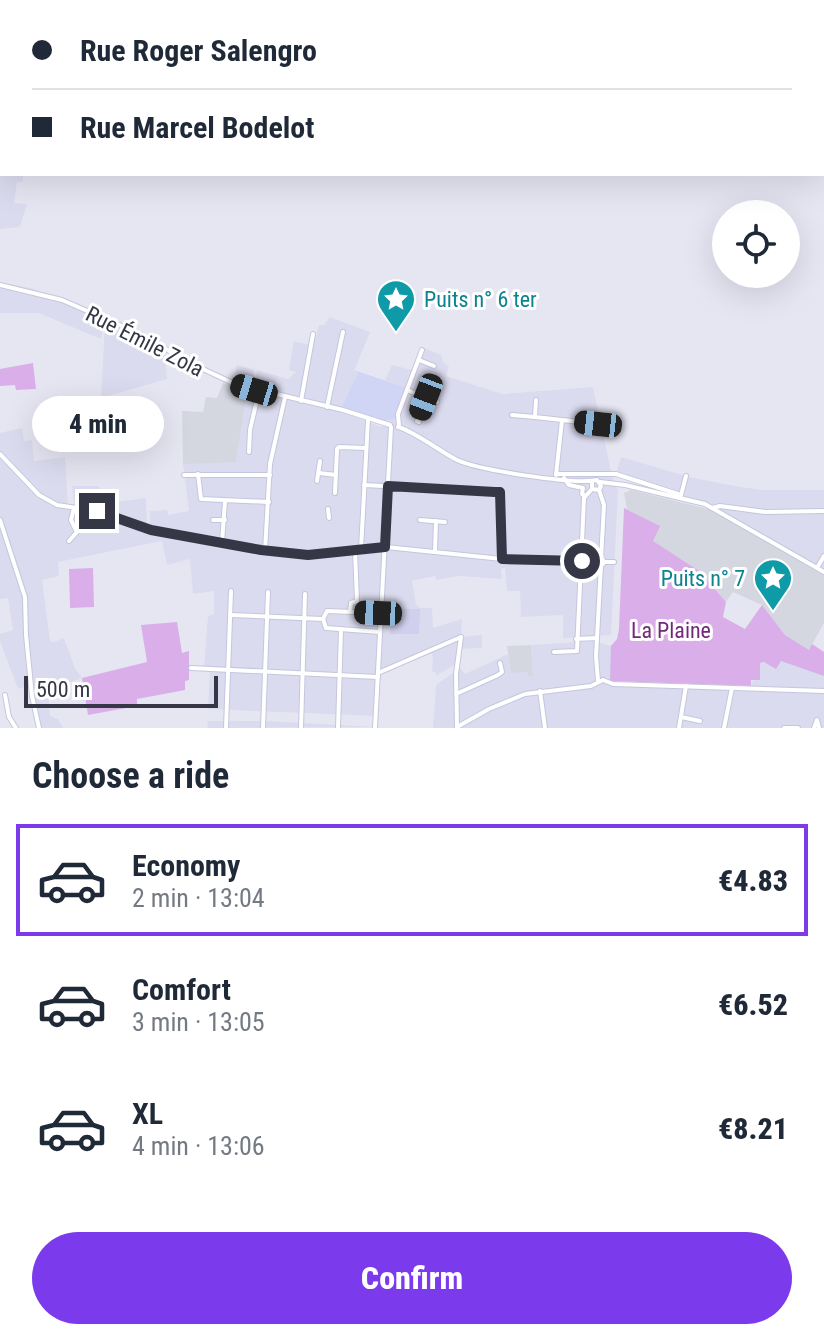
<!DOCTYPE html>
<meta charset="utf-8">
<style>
body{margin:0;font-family:"Roboto Condensed",sans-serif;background:#f6f6f7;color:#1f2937;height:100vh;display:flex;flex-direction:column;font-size:30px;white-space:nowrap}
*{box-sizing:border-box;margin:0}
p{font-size:26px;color:#747a83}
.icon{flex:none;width:44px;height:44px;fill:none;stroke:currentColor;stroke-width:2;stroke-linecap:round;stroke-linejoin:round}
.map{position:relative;height:728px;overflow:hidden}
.panel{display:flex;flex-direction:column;background:#fff;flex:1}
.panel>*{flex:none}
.banner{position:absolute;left:0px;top:0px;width:824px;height:176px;box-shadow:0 8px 32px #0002;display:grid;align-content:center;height:176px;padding:0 32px;background:#fff}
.fabs{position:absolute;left:712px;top:200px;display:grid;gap:16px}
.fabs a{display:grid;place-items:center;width:88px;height:88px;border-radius:50%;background:#fff;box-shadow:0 8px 32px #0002;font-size:40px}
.scale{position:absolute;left:24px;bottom:20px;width:194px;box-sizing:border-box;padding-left:8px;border:4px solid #353746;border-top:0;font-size:22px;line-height:28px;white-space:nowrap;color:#353746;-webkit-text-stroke:6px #fff;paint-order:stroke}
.end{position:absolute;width:36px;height:36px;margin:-18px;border:10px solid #353746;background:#fff;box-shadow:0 0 0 4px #fff}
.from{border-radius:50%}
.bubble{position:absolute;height:56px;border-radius:28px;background:#fff;box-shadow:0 8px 32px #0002;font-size:26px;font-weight:800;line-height:56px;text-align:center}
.car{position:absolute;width:24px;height:48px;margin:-24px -12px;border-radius:10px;box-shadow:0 0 6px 2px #0007;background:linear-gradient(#222 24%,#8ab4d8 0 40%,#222 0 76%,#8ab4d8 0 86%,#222 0)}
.banner b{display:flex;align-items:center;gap:28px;height:76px;font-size:30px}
.banner b+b{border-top:2px solid #e0e1e3}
.banner i{width:20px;height:20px;background:#1f2937}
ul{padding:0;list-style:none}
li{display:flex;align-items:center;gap:24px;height:112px;margin:0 16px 12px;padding:0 16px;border:4px solid transparent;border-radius:0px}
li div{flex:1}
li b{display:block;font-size:30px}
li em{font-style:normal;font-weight:800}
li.selected{border-color:#7c3aed}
li>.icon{width:72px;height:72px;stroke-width:1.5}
h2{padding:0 32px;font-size:36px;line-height:96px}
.cta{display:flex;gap:16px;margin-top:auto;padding:16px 32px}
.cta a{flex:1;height:92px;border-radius:48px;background:#7c3aed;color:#fff;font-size:32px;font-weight:800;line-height:92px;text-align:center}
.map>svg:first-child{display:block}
.residential{fill:#dbdbef}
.commercial{fill:#d0d5f6}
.industrial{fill:#d4d6e0}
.education{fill:#d0cfed}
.green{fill:#d9aee9}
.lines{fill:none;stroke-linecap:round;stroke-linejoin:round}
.minor-casing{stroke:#c5c6dd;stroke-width:6}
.major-casing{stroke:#6162e7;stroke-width:8}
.highway-casing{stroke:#3240e1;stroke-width:10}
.minor{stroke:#fff;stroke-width:4}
.major{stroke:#9493ff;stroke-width:6}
.highway{stroke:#656cff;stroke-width:8}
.route{stroke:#353746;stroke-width:10}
.labels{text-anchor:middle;stroke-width:6;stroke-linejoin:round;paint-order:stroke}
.culture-label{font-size:22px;fill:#0d838f;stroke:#fff;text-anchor:start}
.street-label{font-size:22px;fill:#353746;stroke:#fff}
.park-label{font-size:22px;fill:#72277a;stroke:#fff}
</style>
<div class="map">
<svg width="824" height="728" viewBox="0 0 824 728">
<rect width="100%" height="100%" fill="#e6e6f3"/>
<g class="residential">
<polygon points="0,129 2,174 23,174 23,182 17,182 14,203 27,204 20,227 0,229"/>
<polygon points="0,282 34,289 164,347 167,379 101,398 105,323 101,339 39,313 0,313"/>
<polygon points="330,317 370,332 354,371 358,373 342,412 381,427 394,416 409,389 385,380 392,365 416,371 425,348 441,355 443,362 449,367 446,376 502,394 593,387 612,476 618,491 611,635 563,638 563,615 521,617 520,591 507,591 505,568 501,569 502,579 458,576 436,580 435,576 412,581 416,604 420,608 432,608 433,628 462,619 461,637 482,635 482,648 460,649 459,662 436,676 436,673 432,671 433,657 430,651 378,673 376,716 208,709 210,670 204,669 204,666 208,616 214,614 214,591 193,594 190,559 167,565 162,541 58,562 59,576 42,580 50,641 54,642 64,638 75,668 82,678 48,690 50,716 58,719 63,728 39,728 29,685 18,689 0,641 0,634 13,630 8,598 0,599 0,433 22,428 24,441 32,440 34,461 65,457 68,504 74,504 72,486 99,486 102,504 146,498 147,526 150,527 150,511 167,510 168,515 189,511 183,464 236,461 247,392 232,388 237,365 254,370 252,386 255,387 257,370 288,379 296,372 289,370 294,341 310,345 312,351 319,325 324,325"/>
<polygon points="621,457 689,477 740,487 763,490 824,490 824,574 712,508 670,495 669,490 616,474"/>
<polygon points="592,641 611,646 611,681 751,686 759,663 787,661 824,676 824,728 433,728 436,685 460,668 465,674 508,654 511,673 527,672 533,676 531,645"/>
<polygon points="207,721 266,721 375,727 208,728"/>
</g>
<polygon class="commercial" points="354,370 410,389 399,417 385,421 342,407 358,373"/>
<g class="industrial">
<polygon points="223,383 247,391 236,462 183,464 182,411 203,412 206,397 217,398"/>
<polygon points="631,490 716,511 824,574 824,623 809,650 785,635 762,605 733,592 726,602 699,572 653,541 659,526 627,509 624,493"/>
<polygon points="531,645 533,676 529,676 527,672 511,673 507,646"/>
</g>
<polygon class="education" points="392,609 420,609 419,634 390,634"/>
<g class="green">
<polygon points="33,363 36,389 16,390 15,385 0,386 0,369"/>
<polygon points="624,508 660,526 653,541 699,571 726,602 723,617 745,629 762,605 785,635 809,650 812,644 824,652 824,676 781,661 776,669 764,662 760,663 760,680 751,680 751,686 610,681 611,646 617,639 619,629"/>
<polygon points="93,568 94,607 70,608 69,569"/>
<polygon points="177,622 182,653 189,651 189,680 185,681 185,690 137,699 137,706 88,715 82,678 147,662 141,625"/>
</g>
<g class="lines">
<g class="minor-casing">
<g id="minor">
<polyline points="193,0 197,2"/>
<polyline points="0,285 62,300 138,333 192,364 235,384 343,410 390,425"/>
<polyline points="419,360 434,366"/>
<polyline points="407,390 437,402"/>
<polyline points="536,400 535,417 598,424"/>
<polyline points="301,401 313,334"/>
<polyline points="327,407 343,332"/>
<polyline points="512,415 535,417"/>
<polyline points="419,422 417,421 426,397"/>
<polyline points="399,426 398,414 422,350"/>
<path d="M398 427C410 429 443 453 457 460 479 470 574 485 597 480L601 486 599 490 592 489V481"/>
<polyline points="249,452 250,430 259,391"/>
<polyline points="0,454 39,495 57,505 97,511 151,530 254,549 308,555 386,547 502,559 598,562"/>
<polyline points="319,473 336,475"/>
<polyline points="198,474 201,499 269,502"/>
<polyline points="556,474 616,474 681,495"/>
<polyline points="184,475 270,475"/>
<polyline points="556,475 562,420"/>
<polyline points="564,478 569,485 583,488 582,494 585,496"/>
<polyline points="317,481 320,461"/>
<polyline points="600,482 625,485 705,504 824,572"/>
<polyline points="364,485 500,492 502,558"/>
<polyline points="599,490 604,505 601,559"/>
<polyline points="335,493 337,449 339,447 366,448"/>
<polyline points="681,495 686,476"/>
<polyline points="712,508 720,506 765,512 824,511"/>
<polyline points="328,509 329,518"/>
<polyline points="0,520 25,597 26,635 32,696 39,728"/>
<polyline points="213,520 225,520"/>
<polyline points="420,520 445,522"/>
<polyline points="69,541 77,532 71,520 74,508"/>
<polyline points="222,543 225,501"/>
<polyline points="361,549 368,420"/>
<polyline points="265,551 270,464 285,397"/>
<polyline points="435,552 436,521"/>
<polygon points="599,559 603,560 603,564 599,564"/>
<polyline points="604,562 614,562"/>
<polyline points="817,568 824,556"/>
<polyline points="350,612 351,603 357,601 355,550"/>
<polyline points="230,615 323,619"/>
<polyline points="323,619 326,628 380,632"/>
<polyline points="323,619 327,611 381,613"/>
<polyline points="576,639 597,638"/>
<polyline points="554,652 577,651 584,498 592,489"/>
<polyline points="191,668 378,677"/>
<polyline points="378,673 461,637 456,674 457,726"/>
<polyline points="603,680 613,684 824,691"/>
<polyline points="598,681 596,656 601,565"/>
<polyline points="540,691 545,728"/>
<polyline points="456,694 498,675 502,672 500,663"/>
<polyline points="5,695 9,717 16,728"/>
<polyline points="681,717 700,721"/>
<polyline points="457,727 489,709 525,694 591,686 603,680"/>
<polyline points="226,728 231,591"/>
<polyline points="263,728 268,592"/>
<polyline points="301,728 305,594"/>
<polyline points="338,728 341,630"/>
<polyline points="375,728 391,427"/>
<polyline points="679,728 686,686"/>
<polyline points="724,728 732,688"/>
<polyline points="784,728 798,728"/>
<polyline points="814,728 817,720 819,728"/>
</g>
</g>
<g class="major-casing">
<g id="major">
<polyline points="405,2 411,0"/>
<polyline points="0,79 2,80"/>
</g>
</g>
<g class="highway-casing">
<g id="highway">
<polyline points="805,0 806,2"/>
<polyline points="813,0 814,2"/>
<polyline points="822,15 824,18"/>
<polyline points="822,25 824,28"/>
</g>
</g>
<use href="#minor" class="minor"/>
<use href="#major" class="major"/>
<use href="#highway" class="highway"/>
</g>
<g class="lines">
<polyline class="route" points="97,511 151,530 261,550 308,555 385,547 388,486 495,492 500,492 502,559 582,561"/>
</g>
<defs>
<g id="sight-pin" transform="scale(2)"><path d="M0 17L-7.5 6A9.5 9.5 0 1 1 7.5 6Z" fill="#0f9aa8" stroke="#fff"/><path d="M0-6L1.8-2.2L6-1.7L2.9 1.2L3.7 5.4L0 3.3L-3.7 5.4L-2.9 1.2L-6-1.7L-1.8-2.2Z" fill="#fff"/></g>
</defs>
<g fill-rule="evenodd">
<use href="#sight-pin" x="396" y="299"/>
<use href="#sight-pin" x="773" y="578"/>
</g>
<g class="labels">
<g class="culture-label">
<text x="424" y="307">Puits n° 6 ter</text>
<text x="745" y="586" text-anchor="end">Puits n° 7</text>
</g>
<g class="street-label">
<text transform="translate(145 341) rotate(27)" y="8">Rue Émile Zola</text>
</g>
<g class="park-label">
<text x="671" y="638">La Plaine</text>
</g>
</g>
</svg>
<div class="fabs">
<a><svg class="icon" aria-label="locate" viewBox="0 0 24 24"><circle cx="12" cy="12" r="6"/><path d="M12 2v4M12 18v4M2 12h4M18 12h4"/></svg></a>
</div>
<div class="scale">500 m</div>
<i class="end from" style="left:582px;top:561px"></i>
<i class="end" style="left:97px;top:511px"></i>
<div class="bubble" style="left:32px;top:396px;width:132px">4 min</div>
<i class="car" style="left:254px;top:390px;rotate:287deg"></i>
<i class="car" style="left:426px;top:397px;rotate:201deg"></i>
<i class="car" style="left:598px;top:424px;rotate:276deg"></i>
<i class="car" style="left:378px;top:613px;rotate:272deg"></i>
<div class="banner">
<b><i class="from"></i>Rue Roger Salengro</b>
<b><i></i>Rue Marcel Bodelot</b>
</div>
</div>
<section class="panel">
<h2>Choose a ride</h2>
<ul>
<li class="selected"><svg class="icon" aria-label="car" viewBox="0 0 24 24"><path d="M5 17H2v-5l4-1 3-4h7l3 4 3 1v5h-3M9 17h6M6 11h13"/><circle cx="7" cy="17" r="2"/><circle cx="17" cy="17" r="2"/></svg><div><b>Economy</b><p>2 min · 13:04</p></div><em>€4.83</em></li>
<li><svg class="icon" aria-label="car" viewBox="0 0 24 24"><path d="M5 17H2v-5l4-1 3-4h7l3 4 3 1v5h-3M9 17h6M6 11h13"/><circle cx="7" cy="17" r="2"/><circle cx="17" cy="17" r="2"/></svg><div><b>Comfort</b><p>3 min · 13:05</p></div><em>€6.52</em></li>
<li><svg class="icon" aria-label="car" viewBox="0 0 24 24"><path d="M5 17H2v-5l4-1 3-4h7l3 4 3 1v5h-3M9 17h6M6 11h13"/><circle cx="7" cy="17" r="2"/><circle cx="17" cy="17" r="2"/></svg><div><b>XL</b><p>4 min · 13:06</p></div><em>€8.21</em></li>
</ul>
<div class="cta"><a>Confirm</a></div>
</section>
